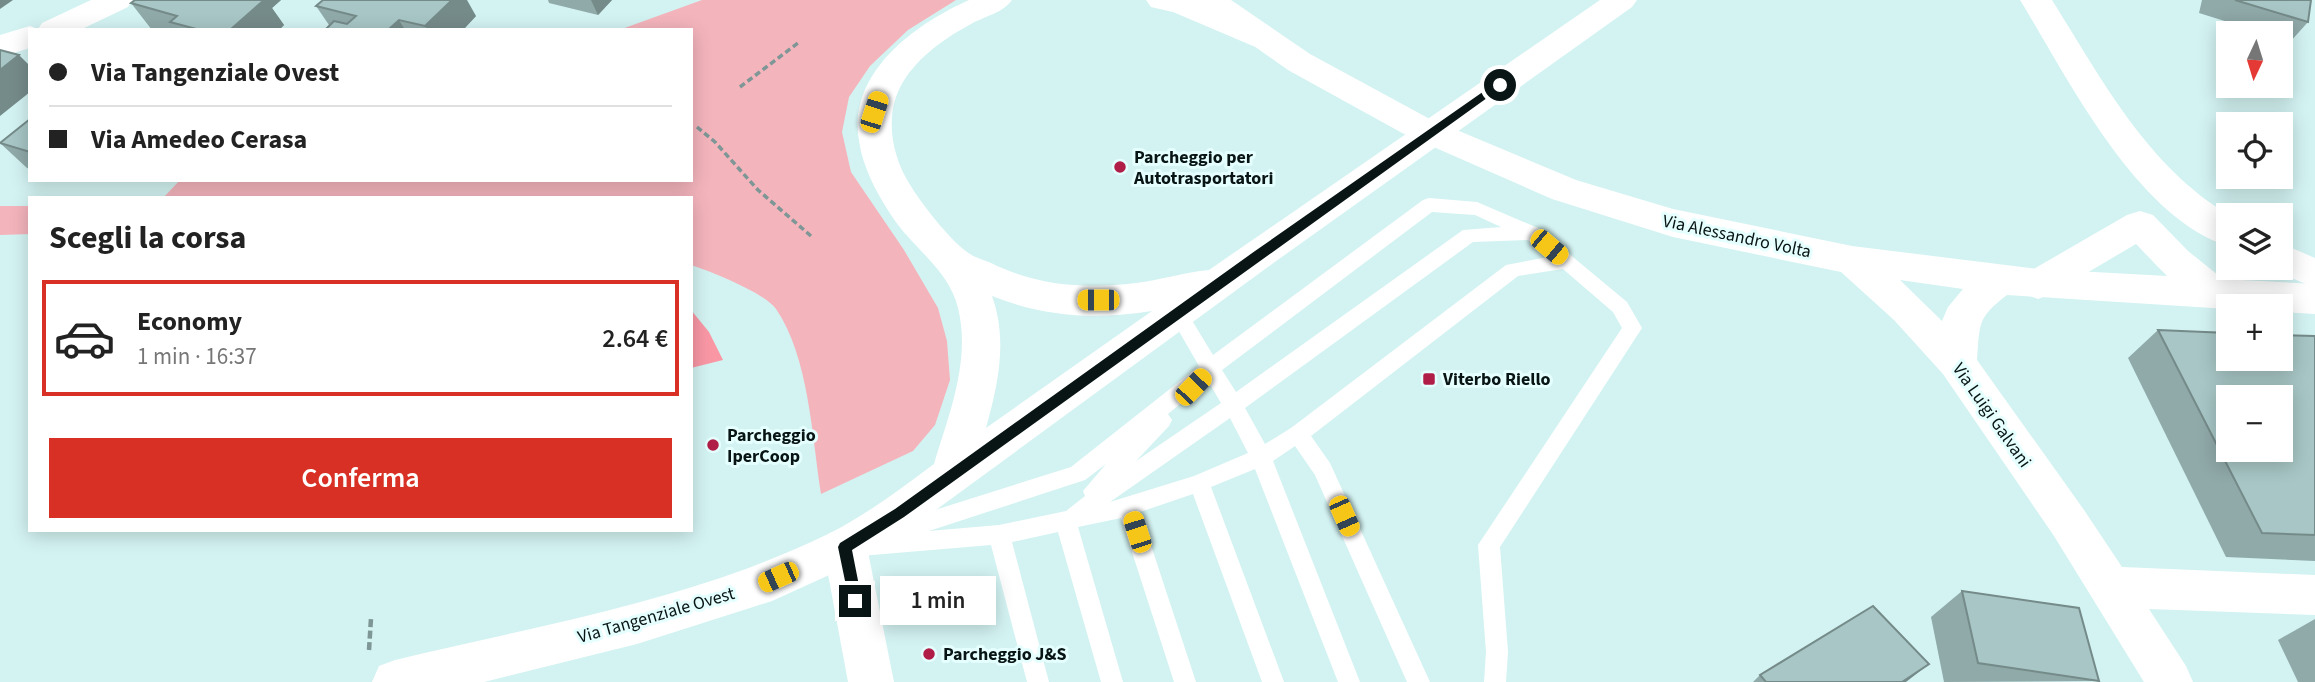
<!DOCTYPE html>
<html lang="it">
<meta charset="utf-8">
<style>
body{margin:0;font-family:"Source Sans 3",sans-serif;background:#f6f6f6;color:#222;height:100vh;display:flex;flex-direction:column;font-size:26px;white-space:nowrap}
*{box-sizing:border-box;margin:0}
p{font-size:23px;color:#767676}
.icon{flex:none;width:38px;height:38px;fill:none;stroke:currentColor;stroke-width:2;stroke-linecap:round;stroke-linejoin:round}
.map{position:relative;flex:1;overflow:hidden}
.sheet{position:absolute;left:28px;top:196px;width:665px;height:336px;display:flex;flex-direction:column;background:#fff;border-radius:0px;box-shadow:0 4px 18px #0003}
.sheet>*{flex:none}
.banner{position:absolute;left:28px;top:28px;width:665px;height:154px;border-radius:0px;box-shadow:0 4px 18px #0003;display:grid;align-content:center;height:154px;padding:0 21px;background:#fff}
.needle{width:46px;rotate:184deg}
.fabs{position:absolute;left:2216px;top:21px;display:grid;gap:14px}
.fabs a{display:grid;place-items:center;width:77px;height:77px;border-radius:0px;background:#fff;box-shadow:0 4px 18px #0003;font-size:35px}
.end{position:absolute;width:32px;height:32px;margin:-16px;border:9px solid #091515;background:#fff;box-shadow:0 0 0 4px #fff}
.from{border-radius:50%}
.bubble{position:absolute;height:49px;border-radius:0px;background:#fff;box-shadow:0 4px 18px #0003;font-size:23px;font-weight:600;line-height:49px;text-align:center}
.car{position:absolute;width:21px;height:42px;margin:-21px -10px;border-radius:9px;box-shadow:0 0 5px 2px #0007;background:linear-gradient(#f5c518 24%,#345 0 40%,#f5c518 0 76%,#345 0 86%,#f5c518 0)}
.banner b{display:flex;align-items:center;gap:24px;height:66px;font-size:26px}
.banner b+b{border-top:2px solid #e0e0e0}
.banner i{width:18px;height:18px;background:#222}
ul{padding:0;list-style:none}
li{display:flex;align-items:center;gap:21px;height:116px;margin:0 14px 10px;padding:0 7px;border:4px solid #e0e0e0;border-radius:0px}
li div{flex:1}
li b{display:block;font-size:26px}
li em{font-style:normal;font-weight:600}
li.active{border-color:#d93025}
li>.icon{width:63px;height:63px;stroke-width:1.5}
h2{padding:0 21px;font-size:32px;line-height:84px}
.button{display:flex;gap:14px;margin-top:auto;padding:14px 21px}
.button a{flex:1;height:80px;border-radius:0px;background:#d93025;color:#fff;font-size:28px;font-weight:600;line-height:80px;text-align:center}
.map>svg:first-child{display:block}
.green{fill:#f4b4bc}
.forest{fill:#f997a5}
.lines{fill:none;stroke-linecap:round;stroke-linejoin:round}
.path-far1{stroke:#7e9696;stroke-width:3.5;stroke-dasharray:6 3.5;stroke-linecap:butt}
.path{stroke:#7e9696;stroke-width:4.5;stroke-dasharray:8 3.5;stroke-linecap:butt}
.lane{fill:#fff;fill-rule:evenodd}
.street{fill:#fff;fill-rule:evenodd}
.secondary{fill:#fff;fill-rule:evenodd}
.wall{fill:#90aaa9}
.shaded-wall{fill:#758b8a}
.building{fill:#a7c6c5;stroke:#758b8a;stroke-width:2;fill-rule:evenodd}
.route{fill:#091515}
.poi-dot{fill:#b01d47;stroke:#e5fffe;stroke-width:2.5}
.labels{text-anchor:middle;stroke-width:6;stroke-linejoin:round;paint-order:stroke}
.poi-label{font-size:18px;font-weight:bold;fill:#091515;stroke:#e5fffe;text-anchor:start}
.street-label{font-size:18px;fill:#091515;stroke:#e5fffe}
</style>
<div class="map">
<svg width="2315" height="682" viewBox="0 0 2315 682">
<rect width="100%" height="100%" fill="#d3f3f2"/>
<g class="green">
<path d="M702 0H956L908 30 870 66 849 97 842 132 851 172 904 250 938 308 947 341 950 380 935 425 913 451 821 494C812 437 809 357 776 309 765 293 710 271 691 265V198H163L180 180H691V30H619Z"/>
<polygon points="0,206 30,206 30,234 0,235"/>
</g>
<polygon class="forest" points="691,310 709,332 723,360 691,368"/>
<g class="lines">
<g class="path-far1">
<polyline points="740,87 798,43"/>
<polyline points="697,127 715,142 758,190 811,236"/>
</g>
<polyline class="path" points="369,650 371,618"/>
<path class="lane" d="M1429 198 1477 202 1538 228 1627 302 1642 328 1500 547 1508 652 1506 682H1484L1486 652 1478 545 1622 328 1613 312 1563 269 1518 276 1311 436 1330 463 1430 682H1407L1315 475 1295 446 1273 461 1360 682H1338L1255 469 1211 487 1284 682H1262L1193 494 1140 512 1196 682H1174L1121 518 1078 527 1123 682H1101L1058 532 1012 542 1049 682H1027L991 545 860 556 852 553 849 546 852 539 879 535 881 527 1071 467 1199 366 1169 314 1171 309 1178 306 1185 309 1213 355 1423 200ZM1432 212 1475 215 1501 227 1463 230 1236 392 1222 370ZM1528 240 1548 257 1506 265 1291 428 1265 444 1245 408 1473 242ZM1208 381 1221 403 1136 461 1169 426 1172 420 1168 414ZM1230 418 1248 453 1194 476 1110 502ZM1106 464 1083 491 1085 496 1066 511 999 525 929 531 1085 480Z"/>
<g class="street">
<polygon points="91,0 133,0 128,7 80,30 30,30 30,48 0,57 0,35 30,26 38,29 42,23"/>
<path d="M1194 0H1231L1310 54 1428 118 1576 180 1673 209 1852 246 2038 269 2315 284V314L2280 312V306H2228V309L2007 295C1977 318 1980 323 1977 360L2084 510 2122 567 2315 575V615L2149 609 2186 666 2193 682H2144L2054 536 1943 374 1894 320 1841 272 1673 237 1552 199 1404 134 1288 70 1199 7ZM1900 280 1963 289 1948 307 1942 321Z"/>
<polygon points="845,528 860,533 867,547 894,682 848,682 823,547 830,533"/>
</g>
<g class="secondary">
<path d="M969 0H1012C1003 13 985 16 971 24 945 38 919 56 903 82 884 113 891 154 909 183 920 202 949 239 967 252 973 257 984 260 991 263 1038 286 1085 289 1136 283 1161 280 1185 272 1209 270L1600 0H1637L1632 7 1272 264 914 526 860 561 772 601 637 644 484 682H372L379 666 395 660C540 625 693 600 828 534 865 516 900 489 934 464 949 414 971 361 958 308 949 270 914 249 893 218 878 195 863 169 859 141 847 73 915 24 969 0ZM992 296C1044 317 1097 320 1152 311L986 428C998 385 1008 340 992 296Z"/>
<polygon points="1146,0 1200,0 1275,30 1280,38 1275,46 1264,49 1253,46 1173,12 1151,7"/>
<path d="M2020 0H2052C2101 78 2147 166 2229 215L2228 246C2136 217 2068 78 2020 0Z"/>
<path d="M2140 211 2153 215 2188 251 2228 283 2234 293 2228 303C2223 305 2218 308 2212 307 2189 303 2153 261 2136 244L2051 294 2038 299 2025 294 2019 284 2025 274 2127 215Z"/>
<polygon points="2280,243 2315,258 2315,288 2269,268 2280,268"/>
</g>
</g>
<g class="wall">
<polygon points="135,0 281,0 272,8 284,25 279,30 152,30 131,3"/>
<polygon points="548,0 612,0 598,15 549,3"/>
<polygon points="2202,0 2311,0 2308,22 2290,42 2280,39 2280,33 2263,33 2199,13"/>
<polygon points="316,6 476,16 463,30 325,30 329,25"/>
<polygon points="30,119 30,169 27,168 0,143"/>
<polygon points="2158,330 2315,336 2315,561 2226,557 2128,358"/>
<polygon points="1962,591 2099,681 1944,682 1931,617"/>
<polygon points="2315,619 2315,682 2298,682 2278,640"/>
<polygon points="1760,675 1906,682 1753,682"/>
</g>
<g class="shaded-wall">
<polygon points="0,0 13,0 0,9"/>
<polygon points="245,0 281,0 272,8 284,25 279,30 230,30"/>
<polygon points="452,0 467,0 476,16 463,30 427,30 425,26"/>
<polygon points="591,0 612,0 598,15"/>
<polygon points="399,20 405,30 388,30"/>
<polygon points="19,55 30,66 30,92 0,116 0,70"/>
<polygon points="1929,664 1906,682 1902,682"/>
</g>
<g class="building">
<polygon points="135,0 264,0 230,30 200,30 170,22 177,16 131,3"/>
<polygon points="323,0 452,0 425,26 399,20 388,30 325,30 334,21 347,24 356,16 316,6"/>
<polygon points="2235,0 2311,0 2308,22"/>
<polygon points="0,50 19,55 0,70"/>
<polygon points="30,119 30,152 0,143"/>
<path d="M2158 330 2228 333V359H2280V335L2315 336V535L2262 533ZM2228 397H2280V450H2228Z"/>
<polygon points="1962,591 2079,608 2099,681 1978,663"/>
<polygon points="1873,606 1929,664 1902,682 1766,682 1760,675"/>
</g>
<polygon class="route" points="1497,82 1505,85 904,517 852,550 862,601 855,607 850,605 838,547 840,543 895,509 1255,251"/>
<g class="poi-dot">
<circle cx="1120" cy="167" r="7"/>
<rect x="1422" y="372" width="14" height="14" rx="3.5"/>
<circle cx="713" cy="445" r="7"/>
<circle cx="929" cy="654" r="7"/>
</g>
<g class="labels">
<g class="poi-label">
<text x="1134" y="163">Parcheggio per<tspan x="1134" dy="21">Autotrasportatori</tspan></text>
<text x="1443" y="385">Viterbo Riello</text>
<text x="727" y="441">Parcheggio<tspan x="727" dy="21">IperCoop</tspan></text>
<text x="943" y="660">Parcheggio J&amp;S</text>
</g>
<g class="street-label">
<text transform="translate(1737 236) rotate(12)" y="6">Via Alessandro Volta</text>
<text transform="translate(1992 415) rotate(55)" y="6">Via Luigi Galvani</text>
<text transform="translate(656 615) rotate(-16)" y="6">Via Tangenziale Ovest</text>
</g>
</g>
</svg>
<div class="fabs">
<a><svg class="needle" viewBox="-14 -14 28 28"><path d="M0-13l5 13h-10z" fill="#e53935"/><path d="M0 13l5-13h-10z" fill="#767676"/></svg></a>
<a><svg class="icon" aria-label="locate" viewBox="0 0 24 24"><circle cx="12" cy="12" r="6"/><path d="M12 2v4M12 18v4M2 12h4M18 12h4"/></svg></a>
<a><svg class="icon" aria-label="layers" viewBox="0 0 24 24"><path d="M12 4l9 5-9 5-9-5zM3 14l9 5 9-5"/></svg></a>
<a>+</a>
<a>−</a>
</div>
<i class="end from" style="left:1500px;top:85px"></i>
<i class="end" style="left:855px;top:601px"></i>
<div class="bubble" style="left:880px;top:576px;width:116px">1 min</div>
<i class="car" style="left:874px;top:112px;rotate:18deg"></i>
<i class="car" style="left:1549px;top:247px;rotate:130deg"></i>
<i class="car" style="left:1098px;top:300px;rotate:270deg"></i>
<i class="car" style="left:1193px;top:387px;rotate:44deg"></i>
<i class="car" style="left:1344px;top:516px;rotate:156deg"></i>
<i class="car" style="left:1137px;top:532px;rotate:342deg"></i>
<i class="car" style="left:778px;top:577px;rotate:246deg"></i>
<div class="banner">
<b><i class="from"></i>Via Tangenziale Ovest</b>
<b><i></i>Via Amedeo Cerasa</b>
</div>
<section class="sheet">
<h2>Scegli la corsa</h2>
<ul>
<li class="active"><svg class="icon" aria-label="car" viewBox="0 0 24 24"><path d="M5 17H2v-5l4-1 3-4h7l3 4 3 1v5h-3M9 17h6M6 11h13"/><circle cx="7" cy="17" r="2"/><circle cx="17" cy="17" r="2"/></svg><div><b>Economy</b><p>1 min · 16:37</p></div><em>2.64 €</em></li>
</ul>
<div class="button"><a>Conferma</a></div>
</section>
</div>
